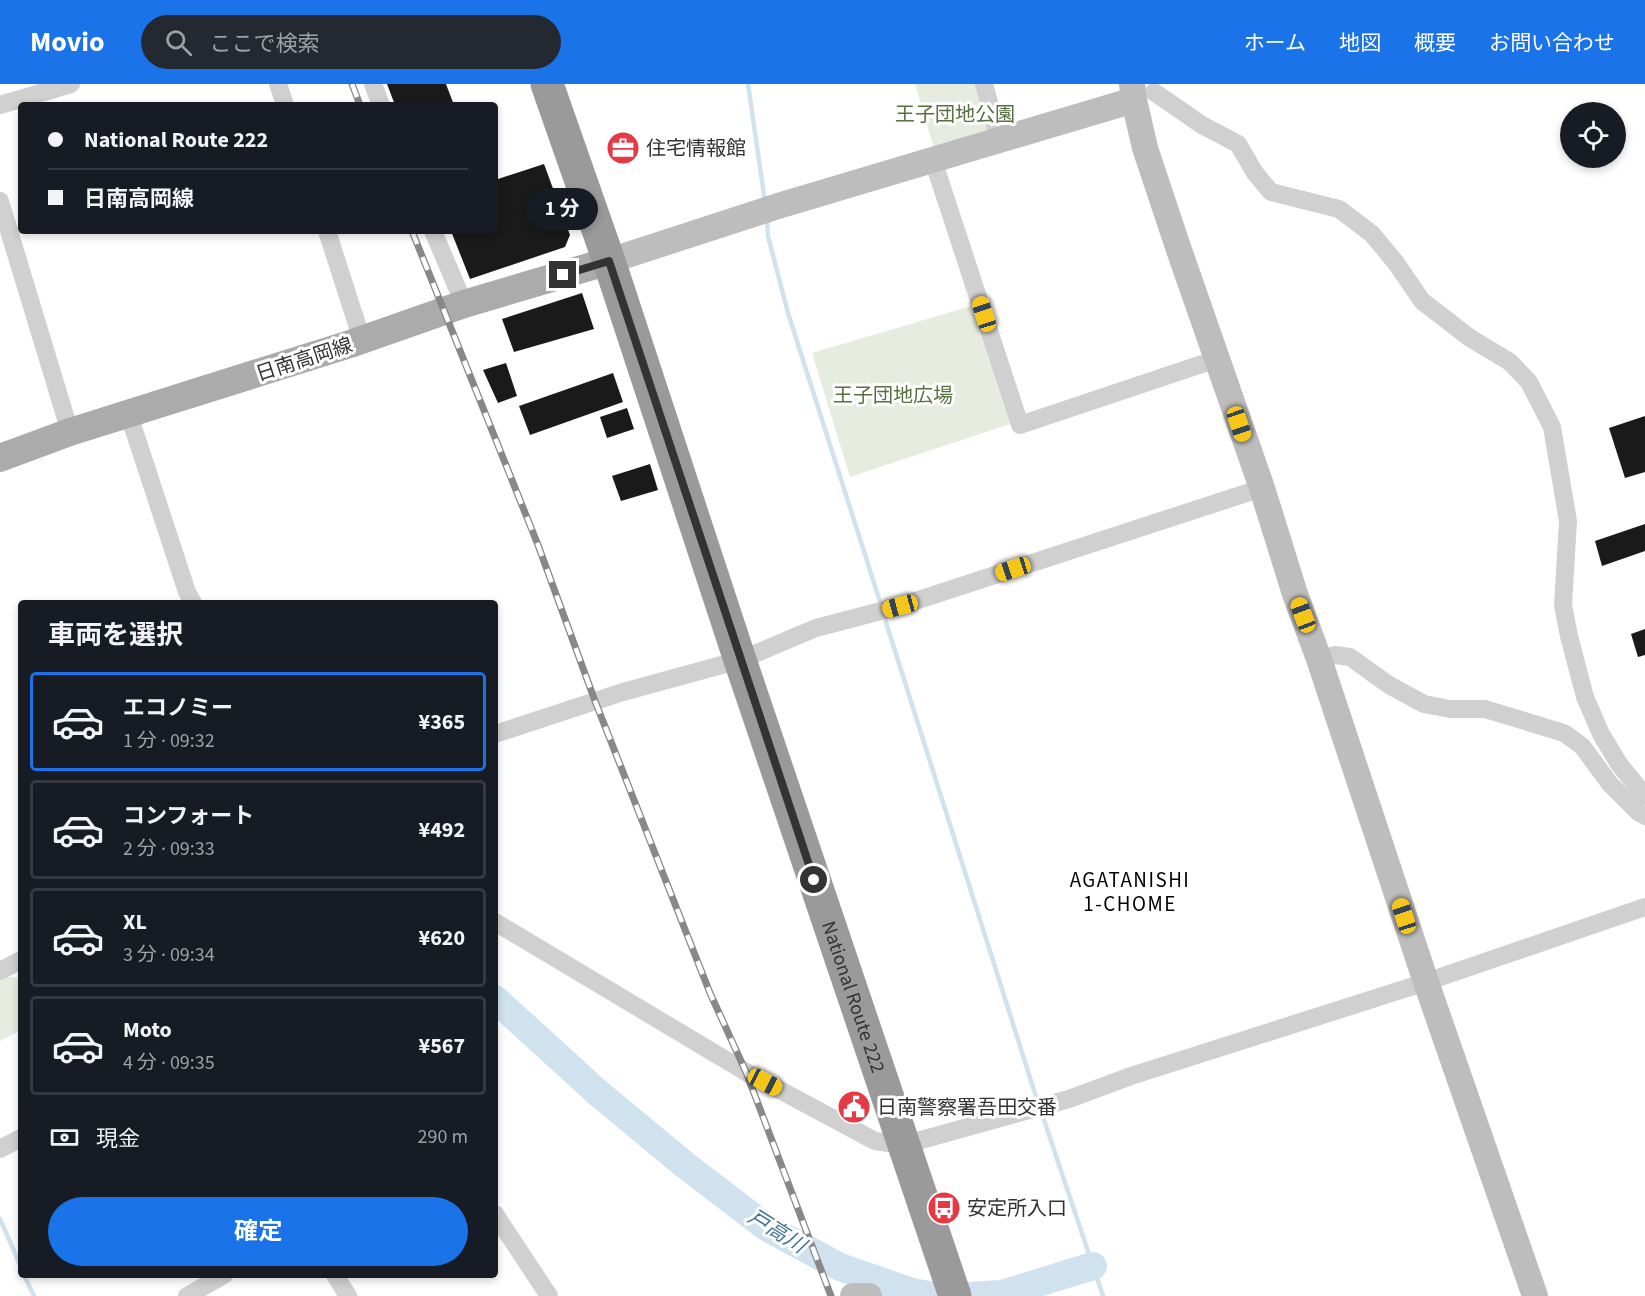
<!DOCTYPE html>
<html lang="ja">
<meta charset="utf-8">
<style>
body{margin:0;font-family:"Source Sans 3","Noto Sans JP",sans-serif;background:#242831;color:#f1f3f6;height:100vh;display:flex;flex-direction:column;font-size:22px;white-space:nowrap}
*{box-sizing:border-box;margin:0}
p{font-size:20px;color:#9ea1a6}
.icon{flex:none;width:33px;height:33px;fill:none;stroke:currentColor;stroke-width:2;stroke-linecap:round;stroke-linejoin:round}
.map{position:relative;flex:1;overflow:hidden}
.details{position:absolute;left:18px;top:516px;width:480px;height:678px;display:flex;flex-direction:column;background:#171b24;border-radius:6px;box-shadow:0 3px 9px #0003}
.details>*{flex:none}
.guide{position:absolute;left:18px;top:18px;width:480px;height:132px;border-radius:6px;box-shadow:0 3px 9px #0003;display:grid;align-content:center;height:132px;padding:0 30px;background:#171b24}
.buttons{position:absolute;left:1560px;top:18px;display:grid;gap:12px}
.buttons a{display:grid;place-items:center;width:66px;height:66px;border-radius:50%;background:#171b24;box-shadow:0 3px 9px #0003;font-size:30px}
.end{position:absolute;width:27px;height:27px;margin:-14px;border:8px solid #333;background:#fff;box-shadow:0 0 0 3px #fff}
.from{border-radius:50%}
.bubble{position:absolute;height:42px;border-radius:21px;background:#171b24;box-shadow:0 3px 9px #0003;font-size:20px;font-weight:700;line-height:42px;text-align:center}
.car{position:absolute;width:18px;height:36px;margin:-18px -9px;border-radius:8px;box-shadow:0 0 4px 2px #0007;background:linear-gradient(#f5c518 24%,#345 0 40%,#f5c518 0 76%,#345 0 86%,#f5c518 0)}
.guide b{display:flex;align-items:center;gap:21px;height:57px;font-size:22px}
.guide b+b{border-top:2px solid #363941}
.guide i{width:15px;height:15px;background:#f1f3f6}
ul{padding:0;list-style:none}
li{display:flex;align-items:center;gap:18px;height:99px;margin:0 12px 9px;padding:0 18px;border:3px solid #363941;border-radius:6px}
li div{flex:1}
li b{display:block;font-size:22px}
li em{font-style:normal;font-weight:700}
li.on{border-color:#1a73e8}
li>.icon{width:54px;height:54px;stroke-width:1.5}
h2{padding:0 30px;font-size:27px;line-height:72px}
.pay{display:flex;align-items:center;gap:15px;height:66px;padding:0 30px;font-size:22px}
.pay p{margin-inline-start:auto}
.button{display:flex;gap:12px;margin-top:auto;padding:12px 30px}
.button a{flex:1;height:69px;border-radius:36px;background:#1a73e8;color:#fff;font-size:24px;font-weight:700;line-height:69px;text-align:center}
header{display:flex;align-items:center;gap:36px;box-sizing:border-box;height:84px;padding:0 30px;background:#1a73e8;color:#fff}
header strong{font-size:28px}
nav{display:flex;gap:33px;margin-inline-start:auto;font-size:21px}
.search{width:420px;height:54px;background:#242831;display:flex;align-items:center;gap:15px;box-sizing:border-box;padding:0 21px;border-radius:33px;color:#9ea1a6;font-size:22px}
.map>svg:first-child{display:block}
.green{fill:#e6ecdf}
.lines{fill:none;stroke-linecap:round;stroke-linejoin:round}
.stream{stroke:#cfe2ee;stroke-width:4.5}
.river{stroke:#cfe2ee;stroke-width:28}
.building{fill:#1a1a1a}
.street{stroke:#d0d0d0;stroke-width:18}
.secondary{stroke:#bdbdbd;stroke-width:26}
.primary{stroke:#ababab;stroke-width:28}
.highway{stroke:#9a9a9a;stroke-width:33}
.rail-casing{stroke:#888;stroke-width:7}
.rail{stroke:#fff;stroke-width:4.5;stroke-dasharray:14;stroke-linecap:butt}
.route{stroke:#333;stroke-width:8}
.labels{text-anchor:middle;stroke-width:6;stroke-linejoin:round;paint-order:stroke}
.park-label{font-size:20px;fill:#56703f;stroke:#fff}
.poi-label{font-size:20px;fill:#333;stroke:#fff;text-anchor:start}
.street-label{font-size:20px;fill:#333;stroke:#fff}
.neighbourhood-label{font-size:21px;letter-spacing:1.5px;fill:#000;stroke:#fff}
.water-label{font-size:21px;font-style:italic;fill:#3f7597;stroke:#fff}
</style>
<header>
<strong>Movio</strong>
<div class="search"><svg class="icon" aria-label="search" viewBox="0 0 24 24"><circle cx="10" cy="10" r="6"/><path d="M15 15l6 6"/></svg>ここで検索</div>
<nav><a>ホーム</a><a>地図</a><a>概要</a><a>お問い合わせ</a></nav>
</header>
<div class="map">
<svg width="1645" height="1212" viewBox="0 0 1645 1212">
<rect width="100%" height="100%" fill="#fff"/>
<g class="green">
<polygon points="915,0 979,0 993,49 935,68"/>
<polygon points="971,222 1010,340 850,393 812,269"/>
<polygon points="0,892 21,894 21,946 0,957"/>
</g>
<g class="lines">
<g class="stream">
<polyline points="748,0 765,118"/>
<polyline points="767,135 768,152 788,229 882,524"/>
<polyline points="884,532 1038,1019"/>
<polyline points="1041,1027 1103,1212"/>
<polyline points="0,1135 21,1183"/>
<polyline points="24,1191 34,1212"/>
</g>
<polyline class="river" points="495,915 597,1008 685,1081 766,1143 840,1183 912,1208 929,1211 967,1212 1002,1210 1093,1182"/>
</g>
<g class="building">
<polygon points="387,0 446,0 454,21 395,21"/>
<polygon points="544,80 570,151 565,163 470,195 451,147 495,147 495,96"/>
<polygon points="582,209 594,245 514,268 502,235"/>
<polygon points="506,279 517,312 498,319 483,286"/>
<polygon points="613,289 623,318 530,351 519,322"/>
<polygon points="627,324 634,345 607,354 600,333"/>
<polygon points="1645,332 1645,388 1625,394 1609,344"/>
<polygon points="650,380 658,406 621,417 612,392"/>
<polygon points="1645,440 1645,467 1602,482 1595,457"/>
<polygon points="1645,545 1645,571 1638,573 1631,550"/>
</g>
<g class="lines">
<g class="street">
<polyline points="278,0 285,21"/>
<polyline points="373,0 381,21"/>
<polyline points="984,0 999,56"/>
<polyline points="1154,8 1202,41 1238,60 1255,89 1271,108 1339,125 1372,150 1396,179 1422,217 1470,254 1510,278 1529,298 1552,343 1568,437 1563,521 1569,552 1585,613 1601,650 1619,680 1645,712"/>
<polyline points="0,21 71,0"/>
<polyline points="933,76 1020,341 1217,275"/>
<polyline points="0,117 70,348"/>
<polyline points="327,147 362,256"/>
<polyline points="433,147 464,220"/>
<polyline points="129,331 187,508 193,519"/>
<polyline points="1319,575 1335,571 1350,573 1389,601 1424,620 1450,625 1485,625 1564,649 1582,662 1610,700 1638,728 1645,732"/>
<polyline points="495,650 623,608 740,576 816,544 900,522 1262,404"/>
<polyline points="495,838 746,988 875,1057 903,1061 1069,1015 1131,992 1426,898 1645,823"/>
<polyline points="0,887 21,876"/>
<polyline points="0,1065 21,1054"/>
<polyline points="495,1130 549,1212"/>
<polyline points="335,1191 348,1212"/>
<polyline points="187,1212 224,1191"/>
</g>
<g class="secondary">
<polyline points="1132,0 1134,16 1145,64 1178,163 1262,404 1295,510 1319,575 1426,898 1535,1212"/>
<polyline points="609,177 778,122 1134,16"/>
<polyline points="853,1212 869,1212"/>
</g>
<polyline class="primary" points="0,374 70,348 350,260 464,220 609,177"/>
<path class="highway" id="s1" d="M547 0 609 177 740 576 955 1212"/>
<g class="rail-casing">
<g id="rail">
<polyline points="352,0 360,21"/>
<polyline points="412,147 538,461 595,617 710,909 746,988 831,1212"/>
</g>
</g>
<use href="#rail" class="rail"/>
</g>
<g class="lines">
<polyline class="route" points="563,191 609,177 814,796"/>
</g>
<defs>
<g id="office-disc" transform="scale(1.725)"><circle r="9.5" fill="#e63946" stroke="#fff"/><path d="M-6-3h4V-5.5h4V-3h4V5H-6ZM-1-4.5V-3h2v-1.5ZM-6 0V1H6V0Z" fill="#fff"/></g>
<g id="civic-disc" transform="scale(1.725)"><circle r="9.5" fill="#e63946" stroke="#fff"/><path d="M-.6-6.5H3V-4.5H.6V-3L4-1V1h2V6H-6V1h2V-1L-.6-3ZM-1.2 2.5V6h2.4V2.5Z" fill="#fff"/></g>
<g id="bus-disc" transform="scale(1.725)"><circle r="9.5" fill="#e63946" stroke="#fff"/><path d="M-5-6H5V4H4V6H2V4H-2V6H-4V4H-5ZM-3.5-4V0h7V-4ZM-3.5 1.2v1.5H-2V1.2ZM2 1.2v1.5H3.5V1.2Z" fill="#fff"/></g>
</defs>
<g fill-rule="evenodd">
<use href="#office-disc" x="623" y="64"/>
<use href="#civic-disc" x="854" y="1023"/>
<use href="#bus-disc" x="944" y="1124"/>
</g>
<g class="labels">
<g class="park-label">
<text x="955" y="37">王子団地公園</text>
<text x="893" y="318">王子団地広場</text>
</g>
<g class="poi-label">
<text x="646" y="71">住宅情報館</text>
<text x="877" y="1030">日南警察署吾田交番</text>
<text x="967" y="1131">安定所入口</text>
</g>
<g class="street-label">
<text transform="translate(304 275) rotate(-18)" y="7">日南高岡線</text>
<text dy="7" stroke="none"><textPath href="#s1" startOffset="963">National Route 222</textPath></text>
</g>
<g class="neighbourhood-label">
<text x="1130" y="803">AGATANISHI<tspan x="1130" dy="24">1-CHOME</tspan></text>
</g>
<g class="water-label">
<text transform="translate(777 1147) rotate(32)" y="7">戸高川</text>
</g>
</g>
</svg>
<div class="buttons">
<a><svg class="icon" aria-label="locate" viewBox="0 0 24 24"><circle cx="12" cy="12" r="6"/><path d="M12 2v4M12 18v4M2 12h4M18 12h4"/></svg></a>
</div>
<i class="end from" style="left:814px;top:796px"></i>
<i class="end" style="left:563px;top:191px"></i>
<div class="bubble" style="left:526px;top:104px;width:72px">1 分</div>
<i class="car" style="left:984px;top:230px;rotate:342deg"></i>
<i class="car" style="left:1239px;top:340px;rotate:161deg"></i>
<i class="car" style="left:1013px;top:485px;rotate:252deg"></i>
<i class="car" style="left:900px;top:522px;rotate:255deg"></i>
<i class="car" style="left:1303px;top:531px;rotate:339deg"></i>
<i class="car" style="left:1404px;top:832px;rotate:342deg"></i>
<i class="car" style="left:765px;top:998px;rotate:118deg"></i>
<div class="guide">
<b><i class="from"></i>National Route 222</b>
<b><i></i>日南高岡線</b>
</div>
<section class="details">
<h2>車両を選択</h2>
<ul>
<li class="on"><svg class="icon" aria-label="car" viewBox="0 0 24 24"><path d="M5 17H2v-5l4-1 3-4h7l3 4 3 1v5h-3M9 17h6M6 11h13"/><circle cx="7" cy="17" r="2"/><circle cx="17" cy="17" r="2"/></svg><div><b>エコノミー</b><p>1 分 · 09:32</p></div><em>¥365</em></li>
<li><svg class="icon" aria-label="car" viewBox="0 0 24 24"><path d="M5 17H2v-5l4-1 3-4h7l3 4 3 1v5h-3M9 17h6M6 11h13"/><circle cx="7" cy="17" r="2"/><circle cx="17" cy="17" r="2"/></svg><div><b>コンフォート</b><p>2 分 · 09:33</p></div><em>¥492</em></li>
<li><svg class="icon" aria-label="car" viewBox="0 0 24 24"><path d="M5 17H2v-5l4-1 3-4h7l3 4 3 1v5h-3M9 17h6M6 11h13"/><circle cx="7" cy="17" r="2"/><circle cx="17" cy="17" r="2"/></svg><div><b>XL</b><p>3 分 · 09:34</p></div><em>¥620</em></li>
<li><svg class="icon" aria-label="car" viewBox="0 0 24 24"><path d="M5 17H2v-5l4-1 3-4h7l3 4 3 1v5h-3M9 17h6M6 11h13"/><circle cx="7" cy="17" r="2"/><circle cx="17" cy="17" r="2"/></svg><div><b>Moto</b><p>4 分 · 09:35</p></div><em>¥567</em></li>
</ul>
<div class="pay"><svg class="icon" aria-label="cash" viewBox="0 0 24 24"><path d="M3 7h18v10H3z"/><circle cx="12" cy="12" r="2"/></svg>現金<p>290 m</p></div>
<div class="button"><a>確定</a></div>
</section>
</div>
